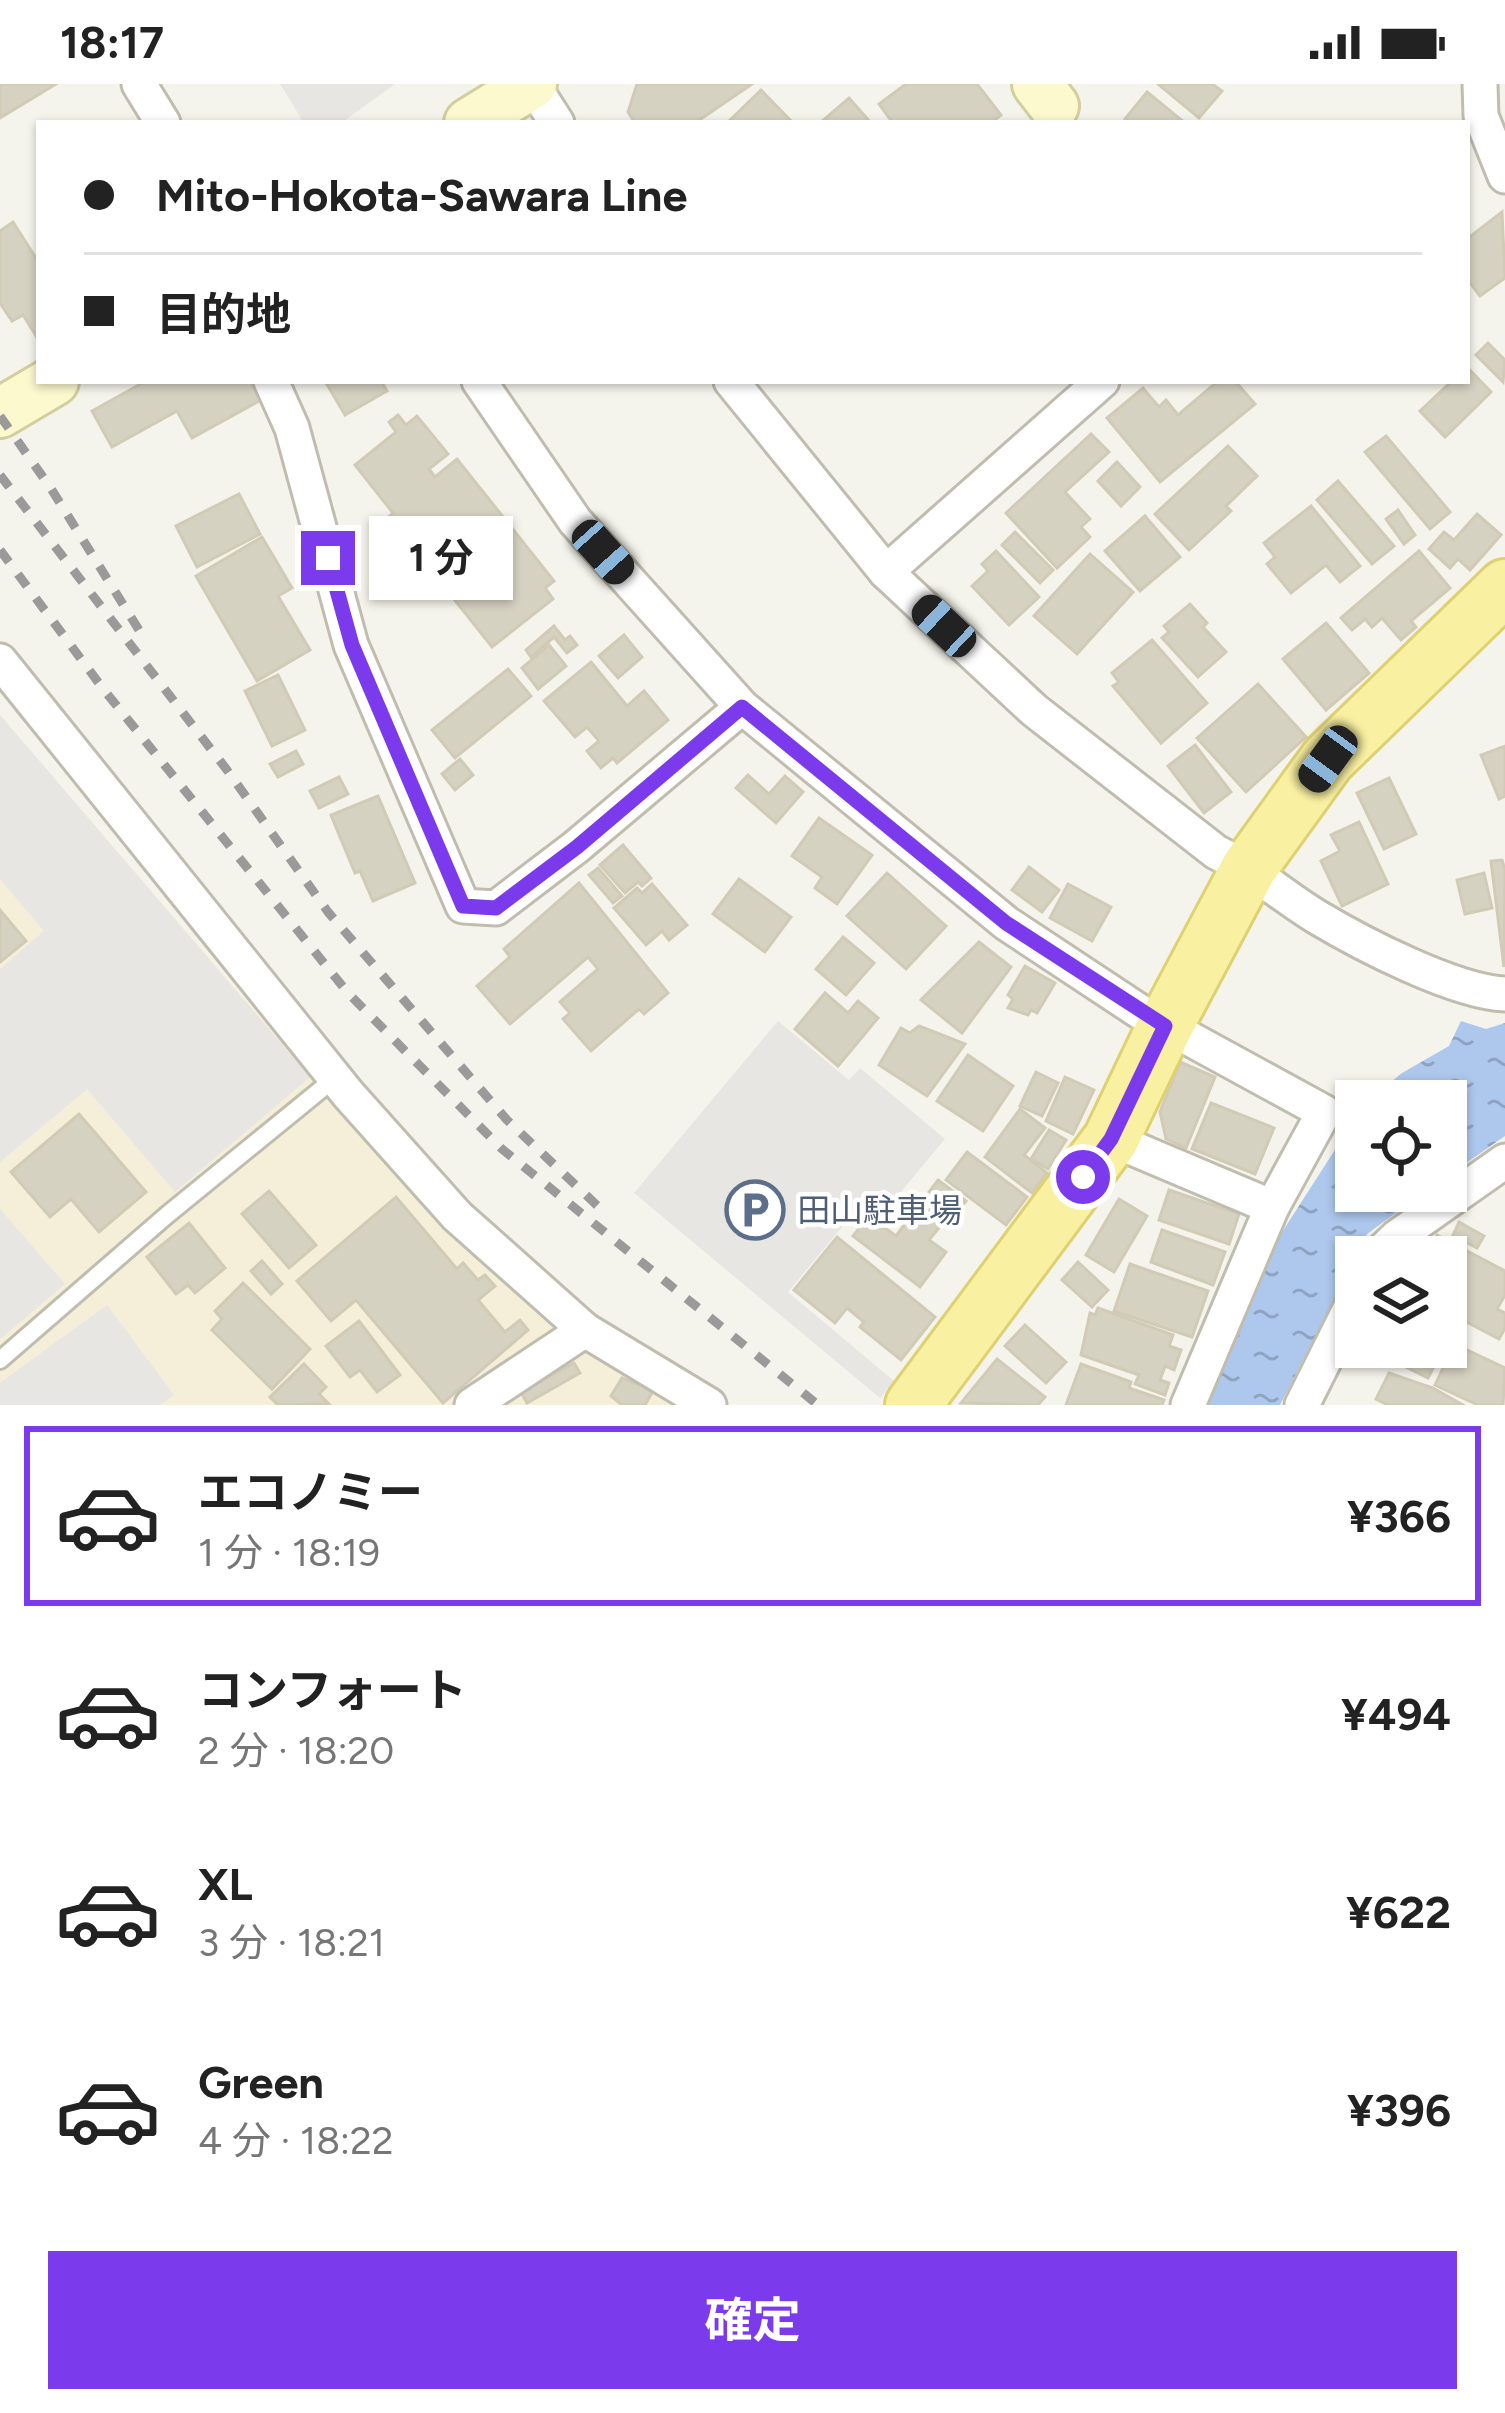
<!DOCTYPE html>
<html lang="ja">
<meta charset="utf-8">
<style>
body{margin:0;font-family:Figtree,"Noto Sans JP",sans-serif;background:#f2f2f2;color:#222;height:100vh;display:flex;flex-direction:column;font-size:45px;white-space:nowrap}
*{box-sizing:border-box;margin:0}
p{font-size:39px;color:#767676}
.icon{flex:none;width:66px;height:66px;fill:none;stroke:currentColor;stroke-width:2;stroke-linecap:round;stroke-linejoin:round}
.map{position:relative;height:1321px;overflow:hidden}
.drawer{display:flex;flex-direction:column;background:#fff;flex:1}
.drawer>*{flex:none}
.top-card{position:absolute;left:36px;top:36px;width:1434px;height:264px;border-radius:0px;box-shadow:0 3px 9px #0004;display:grid;align-content:center;height:264px;padding:0 48px;background:#fff}
.controls{position:absolute;left:1335px;top:996px;display:grid;gap:24px}
.controls a{display:grid;place-items:center;width:132px;height:132px;border-radius:0px;background:#fff;box-shadow:0 3px 9px #0004;font-size:60px}
.end{position:absolute;width:54px;height:54px;margin:-27px;border:15px solid #7c3aed;background:#fff;box-shadow:0 0 0 6px #fff}
.from{border-radius:50%}
.bubble{position:absolute;height:84px;border-radius:0px;background:#fff;box-shadow:0 3px 9px #0004;font-size:39px;font-weight:700;line-height:84px;text-align:center}
.car{position:absolute;width:36px;height:72px;margin:-36px -18px;border-radius:15px;box-shadow:0 0 9px 3px #0007;background:linear-gradient(#222 24%,#8ab4d8 0 40%,#222 0 76%,#8ab4d8 0 86%,#222 0)}
.top-card b{display:flex;align-items:center;gap:42px;height:114px;font-size:45px}
.top-card b+b{border-top:3px solid #e0e0e0}
.top-card i{width:30px;height:30px;background:#222}
ul{padding:21px 0 0;list-style:none}
li{display:flex;align-items:center;gap:36px;height:180px;margin:0 24px 18px;padding:0 24px;border:6px solid transparent;border-radius:0px}
li div{flex:1}
li b{display:block;font-size:45px}
li em{font-style:normal;font-weight:700}
li.current{border-color:#7c3aed}
li>.icon{width:108px;height:108px;stroke-width:1.5}
.action{display:flex;gap:24px;margin-top:auto;padding:24px 48px}
.action a{flex:1;height:138px;border-radius:0px;background:#7c3aed;color:#fff;font-size:48px;font-weight:700;line-height:138px;text-align:center}
.status{display:flex;justify-content:space-between;align-items:center;height:84px;padding:0 60px;background:#fff;direction:ltr}
.status svg{height:33px;fill:currentColor}
.map>svg:first-child{display:block}
.commercial{fill:#f5eed9}
.parking{fill:#e7e6e3}
.water{fill:url(#water-ripples)}
.building{fill:#d6d2c2;stroke:#d1cbb5;stroke-width:3}
.lines{fill:none;stroke-linecap:round;stroke-linejoin:round}
.lane-casing{stroke:#c0bdaf;stroke-width:22}
.street-casing{stroke:#c0bdaf;stroke-width:39}
.secondary-casing{stroke:#d2ce9e;stroke-width:54}
.primary-casing{stroke:#ded171;stroke-width:60}
.lane{stroke:#fff;stroke-width:16}
.street{stroke:#fff;stroke-width:33}
.secondary{stroke:#fcf9cf;stroke-width:48}
.primary{stroke:#f9f0a1;stroke-width:54}
.rail{stroke:#9a9a9a;stroke-width:9;stroke-dasharray:15 15;stroke-linecap:butt}
.route{stroke:#7c3aed;stroke-width:15}
.labels{text-anchor:middle;stroke-width:9;stroke-linejoin:round;paint-order:stroke}
.service-label{font-size:33px;fill:#4e5e75;stroke:#fff;text-anchor:start}
</style>
<div class="status"><b>18:17</b><svg viewBox="0 0 49 12"><path d="M0 12V9h3v3zM5 12V6h3v6zM10 12V3h3v9zM15 12V0h3v12zM26 1h20v11H26zM47 4h2v5h-2z"/></svg></div>
<div class="map">
<svg width="1505" height="1321" viewBox="0 0 1505 1321">
<defs>
<pattern id="water-ripples" width="26" height="14" patternUnits="userSpaceOnUse" patternTransform="scale(3)"><rect width="26" height="14" fill="#adc7ed"/><path d="M2 4q2-2 4 0t4 0M15 11q2-2 4 0t4 0" fill="none" stroke="#8fa3c1"/></pattern>
</defs>
<rect width="100%" height="100%" fill="#f5f4ec"/>
<polygon class="commercial" points="0,631 441,1143 549,1240 681,1321 0,1321"/>
<g class="parking">
<polygon points="280,0 395,0 341,39 304,39"/>
<polygon points="0,631 310,993 175,1108 87,1005 0,1078 0,885 44,847 0,795"/>
<polygon points="778,937 849,996 860,984 945,1055 880,1133 862,1119 788,1208 894,1297 880,1314 634,1109"/>
<polygon points="0,1125 65,1200 0,1255"/>
<polygon points="107,1221 174,1311 160,1321 0,1321 0,1299"/>
</g>
<g class="water">
<polygon points="1461,937 1486,945 1505,939 1505,1052 1446,1093 1446,1017 1368,1017 1402,989 1449,962"/>
<polygon points="1356,1033 1356,1107 1426,1107 1367,1150 1280,1321 1206,1321 1277,1156"/>
</g>
<g class="building">
<polygon points="0,0 56,0 0,34"/>
<polygon points="637,0 752,0 695,39 635,39 628,28"/>
<polygon points="906,0 977,0 1001,31 991,39 893,39 879,20"/>
<polygon points="1158,0 1212,0 1222,7 1199,34"/>
<polygon points="761,6 793,39 727,39"/>
<polygon points="1147,8 1185,39 1131,39 1125,35"/>
<polygon points="849,14 871,39 820,39"/>
<polygon points="1502,128 1505,194 1480,212 1467,195 1467,155"/>
<polygon points="13,138 39,179 38,255 23,231 12,237 0,219 0,147"/>
<polygon points="1488,259 1505,276 1503,298 1476,271"/>
<polygon points="1467,283 1491,308 1445,353 1420,327 1452,297 1467,297"/>
<polygon points="146,297 250,297 261,316 192,354 177,327 112,363 92,327"/>
<polygon points="325,297 381,297 387,307 345,331"/>
<polygon points="1218,297 1235,297 1255,320 1160,398 1107,334 1143,304 1159,323 1166,316 1178,331"/>
<polygon points="398,331 406,341 417,332 448,370 429,385 435,393 457,375 554,497 545,504 553,515 492,563 407,456 402,460 384,437 393,429 355,381 396,348 389,338"/>
<polygon points="1091,350 1109,368 1065,408 1090,435 1081,443 1090,453 1057,484 1006,429"/>
<polygon points="1386,352 1450,428 1430,445 1365,368"/>
<polygon points="1228,362 1257,392 1226,422 1231,427 1189,466 1155,430"/>
<polygon points="1117,378 1140,403 1121,422 1098,397"/>
<polygon points="1338,397 1394,462 1372,480 1317,416"/>
<polygon points="239,410 260,450 197,483 176,442"/>
<polygon points="1311,422 1360,482 1340,498 1326,481 1291,509 1267,480 1275,473 1264,459"/>
<polygon points="1398,426 1415,451 1404,460 1386,435"/>
<polygon points="1477,430 1501,451 1470,486 1458,475 1450,484 1429,465 1444,448 1454,456"/>
<polygon points="1145,432 1180,473 1140,507 1105,467"/>
<polygon points="1015,448 1053,486 1040,499 1002,461"/>
<polygon points="262,453 292,504 278,512 310,566 257,597 196,492"/>
<polygon points="996,467 1039,513 1009,541 972,502 988,487 982,480"/>
<polygon points="1419,467 1450,504 1411,537 1416,543 1401,556 1382,534 1372,543 1365,535 1352,546 1341,534"/>
<polygon points="1090,470 1133,508 1077,570 1034,532"/>
<polygon points="1190,520 1207,539 1203,543 1226,568 1198,593 1162,554 1169,548 1164,542"/>
<polygon points="1326,539 1369,589 1326,626 1283,575"/>
<polygon points="554,542 565,556 570,552 577,561 567,569 554,553 531,573 526,566"/>
<polygon points="624,551 642,573 618,594 599,572"/>
<polygon points="1152,556 1207,619 1161,659 1113,602 1119,598 1112,589"/>
<polygon points="549,561 566,582 538,605 522,584"/>
<polygon points="591,578 627,622 644,607 668,636 617,679 613,674 601,684 587,667 599,657 587,643 575,653 544,617"/>
<polygon points="508,585 531,612 455,674 432,646"/>
<polygon points="278,591 305,646 272,662 245,607"/>
<polygon points="1258,600 1306,653 1246,708 1197,654"/>
<polygon points="1195,661 1231,708 1204,729 1168,682"/>
<polygon points="1505,662 1505,712 1499,715 1481,671"/>
<polygon points="296,667 303,680 278,693 270,680"/>
<polygon points="460,675 473,691 455,706 442,690"/>
<polygon points="748,691 769,710 785,692 803,708 776,739 736,704"/>
<polygon points="339,693 348,710 319,724 310,707"/>
<polygon points="1389,694 1416,750 1384,765 1357,709"/>
<polygon points="378,712 415,799 373,817 360,787 355,789 331,731"/>
<polygon points="819,734 872,771 837,820 815,804 822,793 792,772"/>
<polygon points="1359,738 1388,800 1342,822 1321,777 1340,767 1331,751"/>
<polygon points="623,761 651,794 642,802 638,798 625,809 600,781"/>
<polygon points="1502,776 1505,786 1504,883 1491,777"/>
<polygon points="1029,783 1059,806 1042,828 1012,806"/>
<polygon points="598,784 622,812 613,819 589,791"/>
<polygon points="887,789 946,842 906,885 847,832"/>
<polygon points="1484,789 1492,824 1465,830 1457,796"/>
<polygon points="739,795 791,833 765,868 713,830"/>
<polygon points="579,799 668,909 644,930 639,925 591,967 563,935 570,929 560,918 598,885 588,873 510,940 477,902 510,873 504,865"/>
<polygon points="652,800 687,841 669,856 662,847 646,861 614,824 637,804 642,809"/>
<polygon points="1068,800 1111,823 1092,857 1050,834"/>
<polygon points="0,826 26,857 0,878"/>
<polygon points="843,853 874,879 846,911 816,885"/>
<polygon points="979,858 1011,883 962,949 921,916"/>
<polygon points="1025,882 1055,899 1037,929 1031,926 1028,931 1008,924 1013,915 1008,911"/>
<polygon points="825,909 848,929 858,917 878,934 838,982 795,945"/>
<polygon points="919,942 965,960 927,1012 879,981 901,944 910,949"/>
<polygon points="968,971 1013,1002 983,1047 937,1017"/>
<polygon points="1180,978 1215,993 1186,1064 1166,1055 1160,1028"/>
<polygon points="1036,988 1058,999 1042,1032 1020,1022"/>
<polygon points="1065,993 1094,1006 1073,1050 1046,1037"/>
<polygon points="1211,1019 1274,1044 1255,1090 1192,1065"/>
<polygon points="1020,1025 1045,1044 1024,1071 1047,1089 1032,1109 985,1073"/>
<polygon points="79,1030 146,1108 99,1148 71,1115 50,1133 11,1088"/>
<polygon points="1049,1046 1066,1056 1048,1085 1031,1075"/>
<polygon points="967,1068 1027,1113 1006,1141 946,1096"/>
<polygon points="938,1096 966,1117 946,1143 942,1140 929,1156 946,1168 920,1203 853,1152 869,1132 896,1152"/>
<polygon points="1169,1106 1239,1130 1229,1160 1159,1136"/>
<polygon points="269,1107 316,1161 289,1184 242,1130"/>
<polygon points="396,1113 457,1185 463,1179 478,1196 485,1191 495,1202 478,1216 505,1248 520,1236 528,1246 443,1319 356,1216 331,1237 297,1197"/>
<polygon points="1119,1115 1147,1132 1114,1188 1086,1171"/>
<polygon points="1459,1138 1484,1152 1477,1164 1453,1151"/>
<polygon points="189,1139 225,1184 195,1209 188,1201 176,1210 147,1173"/>
<polygon points="1162,1146 1225,1168 1213,1201 1151,1178"/>
<polygon points="1437,1151 1505,1187 1505,1211 1497,1225 1505,1229 1505,1244 1499,1255 1446,1227 1446,1173 1426,1173"/>
<polygon points="837,1153 935,1233 901,1276 860,1243 864,1238 847,1224 835,1239 794,1206"/>
<polygon points="262,1177 282,1200 271,1210 251,1187"/>
<polygon points="1078,1178 1108,1206 1092,1223 1062,1196"/>
<polygon points="1130,1180 1208,1207 1192,1253 1114,1227"/>
<polygon points="243,1199 310,1265 272,1305 212,1246 222,1235 215,1227"/>
<polygon points="1098,1224 1173,1251 1169,1262 1181,1266 1174,1286 1165,1282 1160,1296 1169,1299 1165,1311 1135,1300 1139,1291 1081,1271 1090,1229 1095,1231"/>
<polygon points="359,1237 400,1291 377,1308 360,1286 350,1293 326,1262"/>
<polygon points="1025,1241 1066,1278 1046,1299 1005,1262"/>
<polygon points="1388,1263 1444,1263 1428,1294 1384,1272"/>
<polygon points="1452,1265 1464,1272 1467,1266 1505,1284 1503,1321 1478,1321 1435,1301"/>
<polygon points="997,1275 1045,1313 1038,1321 961,1319"/>
<polygon points="574,1279 580,1289 527,1319 521,1308"/>
<polygon points="304,1280 326,1303 319,1310 329,1320 278,1321 270,1313"/>
<polygon points="1081,1280 1131,1298 1129,1304 1164,1316 1162,1321 1066,1321"/>
<polygon points="1389,1289 1433,1304 1463,1321 1388,1321 1376,1315"/>
<polygon points="622,1294 653,1307 645,1321 622,1321 611,1312"/>
</g>
<g class="lines">
<g class="lane-casing">
<polyline id="lane" points="0,1276 167,1131 335,994"/>
</g>
<g class="street-casing">
<g id="street">
<polyline points="139,0 163,39"/>
<polyline points="532,0 557,39"/>
<polyline points="1480,0 1481,32 1505,92"/>
<polyline points="271,297 292,344 351,561 463,822 496,824 576,763 742,623"/>
<polyline points="479,297 575,437 742,623 1006,839 1139,927 1324,1028 1272,1123 1188,1321"/>
<path d="M731 297 886 488 1034 626 1216 768C1256 787 1281 811 1317 833 1362 860 1455 908 1505 910"/>
<polyline points="886,488 1102,297"/>
<polyline points="0,577 348,1010 457,1132 585,1246 709,1321"/>
<polyline points="1111,1055 1272,1123"/>
<polyline points="1376,1173 1397,1153 1505,1077"/>
<polyline points="472,1321 585,1246"/>
<polyline points="1302,1321 1356,1213"/>
</g>
</g>
<g class="secondary-casing">
<g id="secondary">
<polyline points="1037,0 1054,22"/>
<polyline points="469,39 532,0"/>
<polyline points="0,329 54,297"/>
</g>
</g>
<g class="primary-casing">
<polyline id="primary" points="913,1321 1111,1055 1165,942 1249,784 1328,675 1505,503"/>
</g>
<use href="#lane" class="lane"/>
<use href="#street" class="street"/>
<use href="#secondary" class="secondary"/>
<use href="#primary" class="primary"/>
<g class="rail">
<polyline points="0,332 50,403 144,554"/>
<polyline points="0,391 227,686 328,828 507,1036 605,1129"/>
<polyline points="0,466 104,606 348,909 502,1065 818,1321"/>
</g>
</g>
<g class="lines">
<polyline class="route" points="328,474 352,561 463,822 496,824 577,763 742,623 1006,839 1165,942 1111,1055 1083,1093"/>
</g>
<defs>
<g id="parking-ring" transform="scale(3)"><circle r="9.5" fill="#fff" stroke="#5c6f8a" stroke-width="1.5"/><path d="M-3.5-5.5H1a3.5 3.5 0 0 1 0 7H-1V5.5H-3.5ZM-1-3.4V-.6H.8a1.4 1.4 0 0 0 0-2.8Z" fill="#5c6f8a"/></g>
</defs>
<g fill-rule="evenodd">
<use href="#parking-ring" x="755" y="1126"/>
</g>
<g class="labels">
<g class="service-label">
<text x="797" y="1138">田山駐車場</text>
</g>
</g>
</svg>
<div class="controls">
<a><svg class="icon" aria-label="locate" viewBox="0 0 24 24"><circle cx="12" cy="12" r="6"/><path d="M12 2v4M12 18v4M2 12h4M18 12h4"/></svg></a>
<a><svg class="icon" aria-label="layers" viewBox="0 0 24 24"><path d="M12 4l9 5-9 5-9-5zM3 14l9 5 9-5"/></svg></a>
</div>
<i class="end from" style="left:1083px;top:1093px"></i>
<i class="end" style="left:328px;top:474px"></i>
<div class="bubble" style="left:369px;top:432px;width:144px">1 分</div>
<i class="car" style="left:603px;top:468px;rotate:138deg"></i>
<i class="car" style="left:944px;top:542px;rotate:313deg"></i>
<i class="car" style="left:1328px;top:675px;rotate:216deg"></i>
<div class="top-card">
<b><i class="from"></i>Mito-Hokota-Sawara Line</b>
<b><i></i>目的地</b>
</div>
</div>
<section class="drawer">
<ul>
<li class="current"><svg class="icon" aria-label="car" viewBox="0 0 24 24"><path d="M5 17H2v-5l4-1 3-4h7l3 4 3 1v5h-3M9 17h6M6 11h13"/><circle cx="7" cy="17" r="2"/><circle cx="17" cy="17" r="2"/></svg><div><b>エコノミー</b><p>1 分 · 18:19</p></div><em>¥366</em></li>
<li><svg class="icon" aria-label="car" viewBox="0 0 24 24"><path d="M5 17H2v-5l4-1 3-4h7l3 4 3 1v5h-3M9 17h6M6 11h13"/><circle cx="7" cy="17" r="2"/><circle cx="17" cy="17" r="2"/></svg><div><b>コンフォート</b><p>2 分 · 18:20</p></div><em>¥494</em></li>
<li><svg class="icon" aria-label="car" viewBox="0 0 24 24"><path d="M5 17H2v-5l4-1 3-4h7l3 4 3 1v5h-3M9 17h6M6 11h13"/><circle cx="7" cy="17" r="2"/><circle cx="17" cy="17" r="2"/></svg><div><b>XL</b><p>3 分 · 18:21</p></div><em>¥622</em></li>
<li><svg class="icon" aria-label="car" viewBox="0 0 24 24"><path d="M5 17H2v-5l4-1 3-4h7l3 4 3 1v5h-3M9 17h6M6 11h13"/><circle cx="7" cy="17" r="2"/><circle cx="17" cy="17" r="2"/></svg><div><b>Green</b><p>4 分 · 18:22</p></div><em>¥396</em></li>
</ul>
<div class="action"><a>確定</a></div>
</section>
